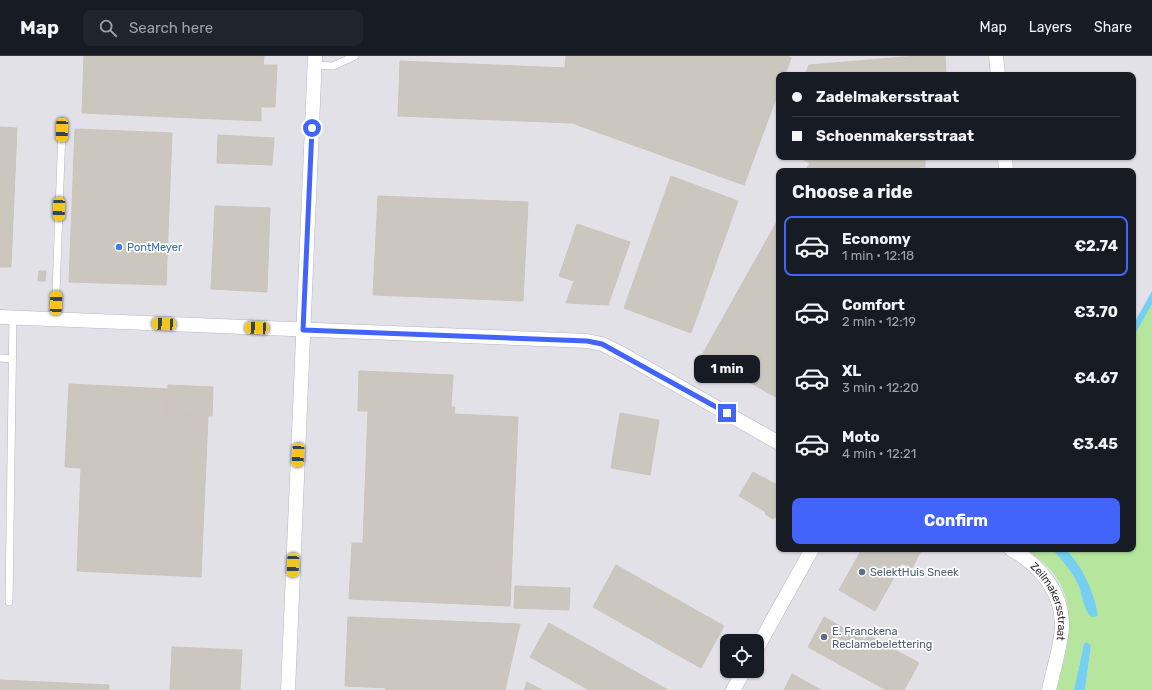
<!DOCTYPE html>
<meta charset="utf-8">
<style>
body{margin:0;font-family:Rubik,sans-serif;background:#20242c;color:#f1f3f6;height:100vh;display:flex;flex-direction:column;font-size:15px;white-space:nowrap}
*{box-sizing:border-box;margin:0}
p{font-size:13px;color:#9ea1a6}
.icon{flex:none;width:22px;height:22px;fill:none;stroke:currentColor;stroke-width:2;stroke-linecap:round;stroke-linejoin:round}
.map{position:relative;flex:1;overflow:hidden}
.details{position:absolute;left:776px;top:112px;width:360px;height:384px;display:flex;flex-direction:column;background:#171b24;border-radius:8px;box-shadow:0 1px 3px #0004}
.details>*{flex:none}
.guide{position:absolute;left:776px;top:16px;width:360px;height:88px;border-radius:8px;box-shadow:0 1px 3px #0004;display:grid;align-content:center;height:88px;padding:0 16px;background:#171b24}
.buttons{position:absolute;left:720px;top:578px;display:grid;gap:8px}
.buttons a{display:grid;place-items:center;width:44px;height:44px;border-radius:8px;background:#171b24;box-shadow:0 1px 3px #0004;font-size:20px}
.end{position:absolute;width:18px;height:18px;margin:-9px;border:5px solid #4264fb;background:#fff;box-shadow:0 0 0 2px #fff}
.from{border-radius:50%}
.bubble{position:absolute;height:28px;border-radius:8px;background:#171b24;box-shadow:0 1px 3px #0004;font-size:13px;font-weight:700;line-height:28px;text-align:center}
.car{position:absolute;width:12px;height:24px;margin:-12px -6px;border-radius:5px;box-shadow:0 0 3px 1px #0007;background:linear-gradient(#f5c518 24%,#345 0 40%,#f5c518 0 76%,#345 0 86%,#f5c518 0)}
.guide b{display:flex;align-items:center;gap:14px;height:38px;font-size:15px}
.guide b+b{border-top:1px solid #363941}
.guide i{width:10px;height:10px;background:#f1f3f6}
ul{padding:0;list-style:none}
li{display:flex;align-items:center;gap:12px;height:60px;margin:0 8px 6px;padding:0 8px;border:2px solid transparent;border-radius:8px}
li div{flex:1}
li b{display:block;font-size:15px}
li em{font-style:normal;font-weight:700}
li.selected{border-color:#4264fb}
li>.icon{width:36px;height:36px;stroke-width:1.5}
h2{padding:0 16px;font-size:18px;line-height:48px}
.cta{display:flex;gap:8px;margin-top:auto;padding:8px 16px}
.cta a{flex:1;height:46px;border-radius:8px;background:#4264fb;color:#fff;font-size:16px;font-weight:700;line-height:46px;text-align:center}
header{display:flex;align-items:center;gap:24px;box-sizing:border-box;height:56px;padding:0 20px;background:#171b24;border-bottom:1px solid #363941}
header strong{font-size:19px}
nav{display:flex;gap:22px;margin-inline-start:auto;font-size:14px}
.search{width:280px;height:36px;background:#20242c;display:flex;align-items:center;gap:10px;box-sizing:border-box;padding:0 14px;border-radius:8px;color:#9ea1a6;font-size:15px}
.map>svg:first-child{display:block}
.industrial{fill:#e3e1e8;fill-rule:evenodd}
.green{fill:#b6e59e}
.water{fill:#75cff0}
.building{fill:#cbc7bf;stroke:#cbc5ba}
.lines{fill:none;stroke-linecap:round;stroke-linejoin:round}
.lane-casing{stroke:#b4b7c1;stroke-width:8}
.street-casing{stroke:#b4b7c1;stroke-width:15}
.lane{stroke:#fff;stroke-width:7}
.street{stroke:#fff;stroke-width:14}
.route{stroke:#4264fb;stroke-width:5}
.shop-dot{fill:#3f7fe0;stroke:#fff;stroke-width:1.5}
.service-dot{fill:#5c6f8a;stroke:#fff;stroke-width:1.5}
.labels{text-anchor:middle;stroke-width:3.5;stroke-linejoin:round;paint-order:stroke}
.shop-label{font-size:11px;fill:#366cbe;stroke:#fff;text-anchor:start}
.service-label{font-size:11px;fill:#4e5e75;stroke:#fff;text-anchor:start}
.street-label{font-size:11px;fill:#2e2e2e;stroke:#fff}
</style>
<header>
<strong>Map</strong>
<div class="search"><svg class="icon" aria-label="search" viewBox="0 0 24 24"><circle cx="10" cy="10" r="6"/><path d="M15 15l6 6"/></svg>Search here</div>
<nav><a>Map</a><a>Layers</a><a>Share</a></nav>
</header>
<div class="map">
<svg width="1152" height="634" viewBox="0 0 1152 634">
<rect width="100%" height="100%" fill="#efe9e1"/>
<path class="industrial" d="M0 0H1152V241L1133 275V115H779V493H1059L1076 514 1080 634H0ZM779 19H1133V101H779ZM727 585H757V615H727Z"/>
<path class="green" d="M1152 248V634H1085L1091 589 1084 588 1074 634H1057C1067 591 1083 544 1045 508 1039 503 1032 498 1026 493H1052L1066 508 1078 526 1088 557 1073 501 1066 493H1133V282Z"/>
<g class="water">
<polygon points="1152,235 1152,248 1133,282 1133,269"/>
<path d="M1052 493H1066C1083 512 1094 535 1098 560L1092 561C1082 553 1083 537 1077 526 1071 514 1061 503 1052 493Z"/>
<polygon points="1086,586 1091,589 1085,634 1074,634 1084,588"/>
</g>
<g class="building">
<polygon points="84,0 264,0 263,9 277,9 275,51 261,51 261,65 82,57"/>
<polygon points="566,0 788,0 791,2 785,19 779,19 779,34 744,129 572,67 398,60 400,5 565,12"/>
<polygon points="917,0 945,0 946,19 805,19 809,9"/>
<polygon points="0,71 17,72 11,211 0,211"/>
<polygon points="75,73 172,77 166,229 69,226"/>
<polygon points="218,79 274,82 272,109 217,107"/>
<polygon points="798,101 925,101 925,111 919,111 917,115 805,115 810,107"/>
<polygon points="671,120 738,145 691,277 624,252"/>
<polygon points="378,140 528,146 523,245 373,239"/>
<polygon points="215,150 270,152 267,236 211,233"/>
<polygon points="779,162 779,343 702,299"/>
<polygon points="577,168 630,186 608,249 566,247 574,225 559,220"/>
<polygon points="39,215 46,215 45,225 38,225"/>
<polygon points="359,315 453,319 451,351 455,351 454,358 518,361 510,550 349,543 352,487 363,487 368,355 358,355"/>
<polygon points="69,328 168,333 167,358 208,360 201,521 77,515 81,412 65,411"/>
<polygon points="168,329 213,331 212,360 167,358"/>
<polygon points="620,357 659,364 650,419 611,412"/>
<polygon points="753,416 779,430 779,463 775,461 773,463 765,458 766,456 739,440"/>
<polygon points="862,493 917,493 921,495 912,512 902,507 875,555 839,534"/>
<polygon points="616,509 724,570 701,612 593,551"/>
<polygon points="515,530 570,532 569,554 514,552"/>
<polygon points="348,561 520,568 505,634 430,634 345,630"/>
<polygon points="824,561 865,584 868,579 919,607 904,634 886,634 808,591"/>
<polygon points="549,567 668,634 589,634 530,601"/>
<polygon points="172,591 242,594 240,634 170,634"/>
<polygon points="792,618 821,634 784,634"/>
<polygon points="0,624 109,629 109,634 0,634"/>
<polygon points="527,626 542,634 524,634"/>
<polygon points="386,632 430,634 386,634"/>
</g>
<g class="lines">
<g class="lane-casing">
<g id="lane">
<polyline points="314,9 333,10 355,0"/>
<polyline points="55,263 62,74"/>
<polyline points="0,302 12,303"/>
<polyline points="9,546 13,261"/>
</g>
</g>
<g class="street-casing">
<g id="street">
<polyline points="996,0 998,19"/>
<polyline points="1005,101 1006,115"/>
<polyline points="0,261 587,285 602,288 624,299 779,387"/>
<path id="s1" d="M1011 493C1040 509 1063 537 1062 571 1061 590 1053 615 1049 634"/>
<polyline points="757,592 812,493"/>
<polyline points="288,634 315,0"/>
<polyline points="733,634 744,615"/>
</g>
</g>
<use href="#lane" class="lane"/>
<use href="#street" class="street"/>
</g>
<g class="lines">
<polyline class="route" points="312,72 303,274 587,285 602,288 727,357"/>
</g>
<circle class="shop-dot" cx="119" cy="191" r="4"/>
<g class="service-dot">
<circle cx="862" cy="516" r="4"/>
<circle cx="824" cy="581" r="4"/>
</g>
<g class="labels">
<g class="shop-label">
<text x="127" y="195">PontMeyer</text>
</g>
<g class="service-label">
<text x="870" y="520">SelektHuis Sneek</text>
<text x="832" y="579">E. Franckena<tspan x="832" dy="13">Reclamebelettering</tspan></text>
</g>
<g class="street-label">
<text dy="4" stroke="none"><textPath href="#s1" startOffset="69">Zeilmakersstraat</textPath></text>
</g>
</g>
</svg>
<div class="buttons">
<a><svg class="icon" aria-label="locate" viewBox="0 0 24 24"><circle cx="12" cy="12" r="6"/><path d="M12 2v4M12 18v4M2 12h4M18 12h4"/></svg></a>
</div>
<i class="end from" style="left:312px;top:72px"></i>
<i class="end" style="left:727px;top:357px"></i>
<div class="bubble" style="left:694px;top:299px;width:66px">1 min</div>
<i class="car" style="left:62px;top:74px;rotate:182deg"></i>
<i class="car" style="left:59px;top:153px;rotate:182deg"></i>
<i class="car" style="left:56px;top:247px;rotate:2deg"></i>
<i class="car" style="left:164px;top:268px;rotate:273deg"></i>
<i class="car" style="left:257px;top:272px;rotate:273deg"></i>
<i class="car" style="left:298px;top:399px;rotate:183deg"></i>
<i class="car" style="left:293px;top:509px;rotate:182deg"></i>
<div class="guide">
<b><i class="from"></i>Zadelmakersstraat</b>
<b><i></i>Schoenmakersstraat</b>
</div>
<section class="details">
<h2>Choose a ride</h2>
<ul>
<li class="selected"><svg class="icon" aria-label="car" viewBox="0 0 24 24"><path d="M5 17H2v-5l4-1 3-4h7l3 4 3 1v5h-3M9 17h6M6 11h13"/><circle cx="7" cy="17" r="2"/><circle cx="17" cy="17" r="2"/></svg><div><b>Economy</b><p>1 min · 12:18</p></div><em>€2.74</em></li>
<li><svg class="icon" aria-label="car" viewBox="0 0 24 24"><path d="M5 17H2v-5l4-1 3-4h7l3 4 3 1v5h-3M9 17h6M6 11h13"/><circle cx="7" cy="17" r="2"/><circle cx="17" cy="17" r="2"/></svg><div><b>Comfort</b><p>2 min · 12:19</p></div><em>€3.70</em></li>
<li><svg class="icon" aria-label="car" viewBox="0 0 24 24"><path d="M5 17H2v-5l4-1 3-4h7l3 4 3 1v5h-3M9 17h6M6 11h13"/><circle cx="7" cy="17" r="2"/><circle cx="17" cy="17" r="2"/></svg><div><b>XL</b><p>3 min · 12:20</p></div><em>€4.67</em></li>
<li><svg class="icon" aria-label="car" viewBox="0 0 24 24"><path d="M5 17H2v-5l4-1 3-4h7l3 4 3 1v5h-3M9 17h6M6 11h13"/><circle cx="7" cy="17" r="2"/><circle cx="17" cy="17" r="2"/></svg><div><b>Moto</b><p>4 min · 12:21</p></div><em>€3.45</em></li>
</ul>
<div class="cta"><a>Confirm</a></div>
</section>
</div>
